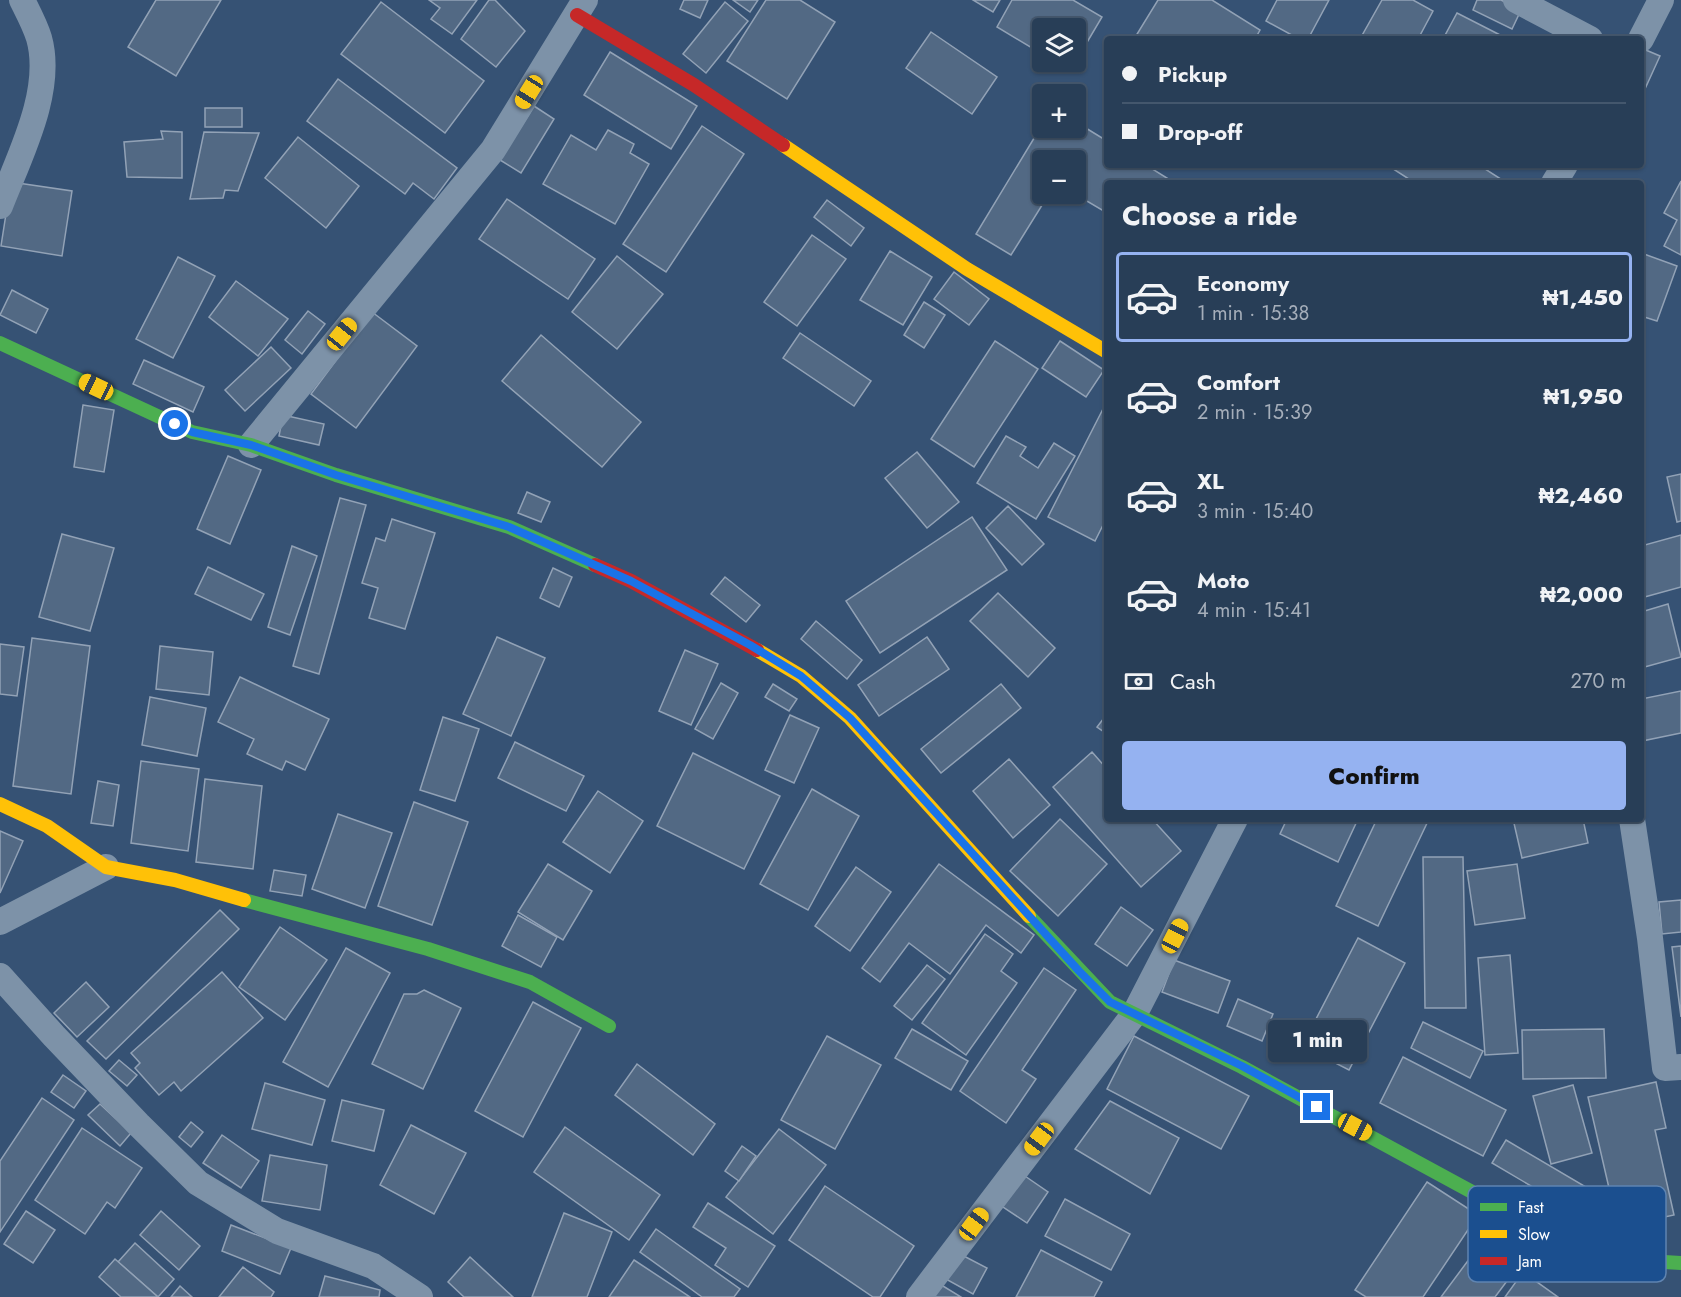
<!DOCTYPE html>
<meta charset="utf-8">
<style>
body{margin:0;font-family:Jost,sans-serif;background:#30455d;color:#f1f3f6;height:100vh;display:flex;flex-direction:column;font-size:22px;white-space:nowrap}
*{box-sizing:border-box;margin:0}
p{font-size:20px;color:#a5aeba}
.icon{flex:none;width:33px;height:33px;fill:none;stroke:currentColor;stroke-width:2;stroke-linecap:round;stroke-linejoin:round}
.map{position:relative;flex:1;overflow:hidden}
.drawer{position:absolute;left:1104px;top:180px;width:540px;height:642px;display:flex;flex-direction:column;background:#283e57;border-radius:6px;box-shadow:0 2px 4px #0004,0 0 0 2px #44576d}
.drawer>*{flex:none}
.top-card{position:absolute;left:1104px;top:36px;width:540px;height:132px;border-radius:6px;box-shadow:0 2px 4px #0004,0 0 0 2px #44576d;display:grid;align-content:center;height:132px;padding:0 18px;background:#283e57}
.buttons{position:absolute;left:1032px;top:18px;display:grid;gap:12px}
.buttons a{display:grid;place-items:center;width:54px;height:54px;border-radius:6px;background:#283e57;box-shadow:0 2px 4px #0004,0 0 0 2px #44576d;font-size:30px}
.end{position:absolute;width:27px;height:27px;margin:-14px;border:8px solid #1a73e8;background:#fff;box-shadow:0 0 0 3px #fff}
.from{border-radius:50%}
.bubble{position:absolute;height:42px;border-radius:6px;background:#283e57;box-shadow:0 2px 4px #0004,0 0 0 2px #44576d;font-size:20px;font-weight:800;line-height:42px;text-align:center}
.car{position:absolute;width:18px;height:36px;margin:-18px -9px;border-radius:8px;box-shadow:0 0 4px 2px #0007;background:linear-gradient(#f5c518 24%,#345 0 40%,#f5c518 0 76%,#345 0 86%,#f5c518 0)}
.top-card b{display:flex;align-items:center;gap:21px;height:57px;font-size:22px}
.top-card b+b{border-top:2px solid #44576d}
.top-card i{width:15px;height:15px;background:#f1f3f6}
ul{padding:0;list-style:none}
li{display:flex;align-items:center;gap:18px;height:90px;margin:0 12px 9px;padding:0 6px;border:3px solid transparent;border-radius:6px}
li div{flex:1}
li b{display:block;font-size:22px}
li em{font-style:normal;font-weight:800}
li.active{border-color:#95b2f1}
li>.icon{width:54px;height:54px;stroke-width:1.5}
h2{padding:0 18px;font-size:27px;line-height:72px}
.pay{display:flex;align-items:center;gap:15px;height:66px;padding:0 18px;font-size:22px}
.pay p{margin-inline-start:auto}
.cta{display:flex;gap:12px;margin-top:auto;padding:12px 18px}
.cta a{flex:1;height:69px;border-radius:6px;background:#95b2f1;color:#111;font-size:24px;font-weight:800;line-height:69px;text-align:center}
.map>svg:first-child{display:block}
.building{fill:#526984;stroke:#92a2b6;stroke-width:1.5}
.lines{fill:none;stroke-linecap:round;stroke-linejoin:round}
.street{stroke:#7d92a8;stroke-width:26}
.fast{stroke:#4caf50;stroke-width:14}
.slow{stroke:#ffc107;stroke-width:14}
.jam{stroke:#c62828;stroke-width:14}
.route{stroke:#1a73e8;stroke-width:8}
.key{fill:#1b4f8f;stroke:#5f84b1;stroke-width:1.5}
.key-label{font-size:16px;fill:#fff}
</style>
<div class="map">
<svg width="1681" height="1297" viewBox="0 0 1681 1297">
<rect width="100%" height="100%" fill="#365274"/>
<g class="building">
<polygon points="156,0 221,0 176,76 128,47"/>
<polygon points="429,0 477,0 452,34 431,19 440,8"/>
<polygon points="489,0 495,0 525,31 496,67 461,39"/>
<polygon points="684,0 708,0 700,18 680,9"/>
<polygon points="733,0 758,0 750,12"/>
<polygon points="766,0 800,0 835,22 787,99 727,61"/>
<polygon points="973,0 1000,0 993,12"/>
<polygon points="1012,0 1073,0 1102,17 1076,61 1076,28 1042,28 1042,54 997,27"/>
<polygon points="1158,0 1212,0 1260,30 1255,39 1134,39"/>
<polygon points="1277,0 1329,0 1308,39 1299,39 1266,21"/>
<polygon points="1382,0 1413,0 1433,11 1418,39 1360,39"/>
<polygon points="1477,0 1501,0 1521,10 1512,29 1473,10"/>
<polygon points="381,2 484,81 445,133 341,54"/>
<polygon points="725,2 748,21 706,73 683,54"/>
<polygon points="1457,13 1506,38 1443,39"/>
<polygon points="931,32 997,77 972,114 906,68"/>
<polygon points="1641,48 1660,56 1644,91 1641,90"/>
<polygon points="610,52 697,106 671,149 584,95"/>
<polygon points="1055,62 1075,62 1070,71"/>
<polygon points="338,79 457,168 434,199 413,183 405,194 307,121"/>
<polygon points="534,106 554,119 521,173 500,160"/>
<rect x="205" y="108" width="37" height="19"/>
<polygon points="1076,122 1107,141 1107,165 1146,165 1175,183 1107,183 1107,213 1075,194 1076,160 1042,160 1042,194 1049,194 1011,255 976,234 1042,125 1042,128 1076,128"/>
<polygon points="702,126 744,154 666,272 623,244"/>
<polygon points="608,130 634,144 630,153 649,164 615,224 543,184 571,135 596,150"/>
<polygon points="161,131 182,132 182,178 127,177 124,142 163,139"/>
<polygon points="204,132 259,133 238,191 225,190 223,198 190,199"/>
<polygon points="298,137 359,186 326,228 265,178"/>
<polygon points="1387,165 1479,165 1507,183 1415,183"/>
<polygon points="1681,181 1681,255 1664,246 1677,220 1664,213"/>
<polygon points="11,182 72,191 62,256 1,246"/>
<polygon points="507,199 595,259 568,299 479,239"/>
<polygon points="827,200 864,228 851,246 814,217"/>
<polygon points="812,235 846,259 797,326 764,302"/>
<polygon points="890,251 932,277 903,325 860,300"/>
<polygon points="1644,254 1677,266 1657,321 1641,316 1641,263"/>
<polygon points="617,256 663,294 617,349 572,312"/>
<polygon points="178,257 215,276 173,358 136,339"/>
<polygon points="954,272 989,299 969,325 934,299"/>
<polygon points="236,281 288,319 258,356 209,317"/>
<polygon points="12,290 48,309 36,333 0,315"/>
<polygon points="924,302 945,315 924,348 904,335"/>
<polygon points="308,311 325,324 302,354 285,340"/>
<polygon points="372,312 417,346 356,428 311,394"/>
<polygon points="800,333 871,381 854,406 783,358"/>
<polygon points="541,335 641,422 602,467 502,381"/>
<polygon points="995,341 1038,369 974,467 931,439"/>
<polygon points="1060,341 1104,370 1086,397 1042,368"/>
<polygon points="271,347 291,368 245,411 225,390"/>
<polygon points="144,360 204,387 193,412 133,384"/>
<polygon points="1107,401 1107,517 1095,541 1048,517"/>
<polygon points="83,405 114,410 104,472 74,467"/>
<polygon points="283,415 324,424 319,445 279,436"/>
<polygon points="1006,436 1026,447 1020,456 1038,468 1054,443 1075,456 1036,519 977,483"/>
<polygon points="917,452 959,502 927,528 885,478"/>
<polygon points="228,456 261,470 230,544 197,529"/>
<polygon points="1681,474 1681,521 1677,522 1667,477"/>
<polygon points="527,492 550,502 541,522 518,513"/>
<polygon points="340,498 366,505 319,674 293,666"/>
<polygon points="1008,506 1044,544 1022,565 986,528"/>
<polygon points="972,517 1007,570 880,653 846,601"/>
<polygon points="392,519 435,533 405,629 369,618 378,588 362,583 376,538 385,541"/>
<polygon points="62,534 114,548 90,631 39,617"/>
<polygon points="1681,535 1681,587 1641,598 1641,546"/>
<polygon points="292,546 317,556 290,635 268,627"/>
<polygon points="208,567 264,594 251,620 195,594"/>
<polygon points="553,568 572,577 559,607 540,598"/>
<polygon points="725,577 760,605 746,622 711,594"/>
<polygon points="998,593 1055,648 1028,677 970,621"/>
<polygon points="1668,604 1681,657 1641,668 1641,612"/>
<polygon points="816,621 862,660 847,679 801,639"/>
<polygon points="497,637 545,658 511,736 463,714"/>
<polygon points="927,637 949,669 879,716 858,685"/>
<polygon points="32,638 90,646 71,794 13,786"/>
<polygon points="0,644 24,647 17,696 0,694"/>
<polygon points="160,646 213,652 209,695 156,689"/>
<polygon points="685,650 718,664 691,725 659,711"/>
<polygon points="240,677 329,719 305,770 286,761 282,770 247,754 254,739 218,722"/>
<polygon points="721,683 738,693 713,739 695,729"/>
<polygon points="773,684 797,699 789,711 765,697"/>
<polygon points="1001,684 1021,708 941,773 921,749"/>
<polygon points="1681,691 1681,733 1642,741 1641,699"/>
<polygon points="150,697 206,708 197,756 142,745"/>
<polygon points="1107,714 1107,734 1097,727"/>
<polygon points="790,715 819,728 794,783 765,770"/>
<polygon points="443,717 479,729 455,801 420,790"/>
<polygon points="515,742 584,776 566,811 498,778"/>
<polygon points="1092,752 1107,769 1107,819 1152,819 1181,851 1141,887 1053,787"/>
<polygon points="693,753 780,796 744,869 657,826"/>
<polygon points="1009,759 1050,805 1013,838 973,791"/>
<polygon points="141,761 199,769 188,851 131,843"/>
<polygon points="205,779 262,786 253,869 196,862"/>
<polygon points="98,781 119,785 113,826 91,823"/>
<polygon points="812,789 859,816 808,910 760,884"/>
<polygon points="598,791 643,821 610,873 563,842"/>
<polygon points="414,802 468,822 432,925 378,906"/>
<polygon points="338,814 392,833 365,908 312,889"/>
<polygon points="1060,819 1107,864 1058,916 1010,871"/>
<polygon points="1287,819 1358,819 1338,862 1280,834"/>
<polygon points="1377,819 1429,819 1378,926 1336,906"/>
<polygon points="1513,819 1583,819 1588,843 1522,858"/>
<polygon points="0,831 23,841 0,893"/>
<polygon points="1423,857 1463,857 1466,1008 1425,1008"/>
<polygon points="548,864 592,891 563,940 518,912"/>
<polygon points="939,864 1034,935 1021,953 986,925 950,974 909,943 880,982 862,968"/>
<polygon points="1517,864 1525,918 1475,925 1467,871"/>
<polygon points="856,867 891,892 850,951 815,926"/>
<polygon points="274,870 306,875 302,896 270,891"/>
<polygon points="1681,900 1681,932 1662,934 1659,902"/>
<polygon points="1121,907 1153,930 1127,966 1095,944"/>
<polygon points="220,910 239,929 106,1059 87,1041"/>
<polygon points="518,915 557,937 541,967 502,946"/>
<polygon points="280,927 327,960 285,1020 239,987"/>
<polygon points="985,934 1013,954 1001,971 1017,983 966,1055 922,1023"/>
<polygon points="1358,938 1405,963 1349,1070 1302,1046"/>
<polygon points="1681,946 1681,1017 1672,947"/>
<polygon points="346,948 390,973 328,1087 283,1062"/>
<polygon points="1510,955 1518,1053 1485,1055 1478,958"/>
<polygon points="1174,960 1230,981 1218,1013 1162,992"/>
<polygon points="927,965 945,979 912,1020 894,1006"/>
<polygon points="1044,968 1076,990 1022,1070 1036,1079 1006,1123 960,1091"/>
<polygon points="222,972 263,1018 181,1091 174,1082 159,1095 135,1068 140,1063 131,1053"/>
<polygon points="86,982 109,1007 77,1037 54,1013"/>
<polygon points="424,990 461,1008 423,1089 372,1064 404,994 417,994"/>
<polygon points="1238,999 1273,1014 1262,1041 1227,1026"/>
<polygon points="533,1002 581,1028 523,1137 475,1111"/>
<polygon points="1423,1022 1483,1051 1470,1078 1411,1048"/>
<polygon points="912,1029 968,1061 951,1090 895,1058"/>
<polygon points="1604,1029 1606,1078 1523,1079 1522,1030"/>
<polygon points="827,1036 881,1065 835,1149 781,1120"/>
<polygon points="1134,1036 1249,1096 1221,1149 1107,1089"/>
<polygon points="1403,1057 1506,1110 1483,1156 1380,1103"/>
<polygon points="119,1060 137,1075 127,1086 109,1071"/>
<polygon points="637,1064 715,1124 693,1155 615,1095"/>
<polygon points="63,1075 86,1091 74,1108 51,1092"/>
<polygon points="1656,1082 1666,1128 1655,1130 1674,1215 1618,1227 1588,1097"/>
<polygon points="265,1083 325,1100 312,1145 252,1129"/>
<polygon points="1573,1085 1592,1153 1551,1164 1533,1096"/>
<polygon points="42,1098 74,1120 0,1232 0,1161"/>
<polygon points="342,1100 384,1110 374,1151 332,1141"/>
<polygon points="1110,1101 1179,1138 1150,1194 1075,1149"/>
<polygon points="100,1104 131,1133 120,1146 88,1115"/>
<polygon points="191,1122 203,1132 191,1147 179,1137"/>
<polygon points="411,1125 466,1153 434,1214 380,1185"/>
<polygon points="565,1127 660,1195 629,1240 534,1172"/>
<polygon points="82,1128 142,1168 115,1208 107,1202 85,1234 35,1200"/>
<polygon points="779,1129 826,1165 773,1234 726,1197"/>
<polygon points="222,1135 259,1161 241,1188 203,1163"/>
<polygon points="1506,1140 1591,1190 1577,1213 1492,1163"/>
<polygon points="742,1146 756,1156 739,1181 725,1171"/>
<polygon points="270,1155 327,1165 320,1210 262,1201"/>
<polygon points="1022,1174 1048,1192 1027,1223 1000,1205"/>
<polygon points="1427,1182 1478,1215 1423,1297 1366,1297 1355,1290"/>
<polygon points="825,1186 914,1246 880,1297 873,1297 789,1240"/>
<polygon points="1065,1199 1130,1234 1111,1270 1045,1236"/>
<polygon points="708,1203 775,1246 748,1287 715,1265 726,1248 693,1227"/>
<polygon points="26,1211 55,1230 33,1263 4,1244"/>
<polygon points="161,1211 200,1246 179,1270 140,1235"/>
<polygon points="564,1213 612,1232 587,1297 532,1297"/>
<polygon points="1496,1223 1531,1249 1495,1297 1441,1297"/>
<polygon points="231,1225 291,1248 280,1274 222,1251"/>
<polygon points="656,1229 740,1289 734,1297 702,1297 640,1252"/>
<polygon points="135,1243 174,1279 158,1297 118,1262"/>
<polygon points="1041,1250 1102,1282 1094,1297 1016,1297"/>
<polygon points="958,1253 987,1268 973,1294 944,1278"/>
<polygon points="470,1257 513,1297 464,1297 448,1282"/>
<polygon points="115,1259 158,1297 121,1297 99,1277"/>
<polygon points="634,1260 690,1297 609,1297"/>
<polygon points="243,1267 274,1292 271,1297 219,1297"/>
<polygon points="1523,1272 1558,1297 1505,1297"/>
<polygon points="325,1276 380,1290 379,1297 319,1297"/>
<polygon points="938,1283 961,1297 929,1297"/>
<polygon points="180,1286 192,1297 171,1297"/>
</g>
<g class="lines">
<g class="street">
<polyline points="1516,0 1590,39"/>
<polyline points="1641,39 1661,0"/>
<polyline points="1554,183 1565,165"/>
<path d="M0 206C19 157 54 91 39 38 35 25 28 12 22 0"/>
<polyline points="251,445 493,150 585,0"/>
<polyline points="1632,819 1650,938 1665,1068 1681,1067"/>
<polyline points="0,922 106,867"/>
<polyline points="0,976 54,1036 138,1124 198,1183 277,1231 373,1266 420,1297"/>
<polyline points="919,1297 1135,1013 1235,819"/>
</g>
<g class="fast">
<polyline points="0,343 192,432 251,445 336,475 509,527 595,565"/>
<polyline points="244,900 428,949 530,982 609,1026"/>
<polyline points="1029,916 1110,1002 1242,1067 1555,1237 1648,1261 1681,1263"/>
</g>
<g class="slow">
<polyline points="783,145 967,269 1107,352"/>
<polyline points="757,650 801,676 850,718 1029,916"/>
<polyline points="0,804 47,826 106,867 175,880 244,900"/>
</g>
<g class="jam">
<polyline points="577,15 694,85 783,145"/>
<polyline points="595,565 631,581 757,650"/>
</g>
</g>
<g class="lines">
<polyline class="route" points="175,424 192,432 251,445 336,475 509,527 631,581 750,645 801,676 850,718 1079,971 1110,1002 1242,1066 1317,1107"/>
</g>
<rect x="1468" y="1186" width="198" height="96" rx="9" class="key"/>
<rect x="1480" y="1203" width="27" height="8" fill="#4caf50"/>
<rect x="1480" y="1230" width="27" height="8" fill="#ffc107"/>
<rect x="1480" y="1257" width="27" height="8" fill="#c62828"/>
<g class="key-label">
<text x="1518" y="1213">Fast</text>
<text x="1518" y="1240">Slow</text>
<text x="1518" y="1267">Jam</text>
</g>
</svg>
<div class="buttons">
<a><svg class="icon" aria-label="layers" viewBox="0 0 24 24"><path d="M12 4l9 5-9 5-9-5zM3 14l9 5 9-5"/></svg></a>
<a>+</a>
<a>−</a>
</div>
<i class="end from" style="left:175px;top:424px"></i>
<i class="end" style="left:1317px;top:1107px"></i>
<div class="bubble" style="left:1268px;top:1020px;width:99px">1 min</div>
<i class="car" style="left:529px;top:92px;rotate:212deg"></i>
<i class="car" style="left:342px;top:334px;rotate:39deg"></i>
<i class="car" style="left:96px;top:387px;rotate:295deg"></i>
<i class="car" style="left:1175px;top:936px;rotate:27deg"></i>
<i class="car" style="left:1355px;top:1127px;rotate:118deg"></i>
<i class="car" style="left:1039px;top:1139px;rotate:217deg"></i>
<i class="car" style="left:974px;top:1224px;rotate:37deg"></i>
<div class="top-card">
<b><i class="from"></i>Pickup</b>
<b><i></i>Drop-off</b>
</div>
<section class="drawer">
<h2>Choose a ride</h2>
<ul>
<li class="active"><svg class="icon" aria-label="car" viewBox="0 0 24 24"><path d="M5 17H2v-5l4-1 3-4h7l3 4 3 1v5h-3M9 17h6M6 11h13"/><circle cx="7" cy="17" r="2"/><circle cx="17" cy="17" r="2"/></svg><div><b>Economy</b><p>1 min · 15:38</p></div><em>₦1,450</em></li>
<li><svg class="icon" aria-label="car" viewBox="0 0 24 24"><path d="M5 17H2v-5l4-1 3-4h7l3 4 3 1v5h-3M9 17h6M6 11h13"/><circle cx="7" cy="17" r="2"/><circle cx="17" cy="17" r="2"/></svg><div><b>Comfort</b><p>2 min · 15:39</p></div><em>₦1,950</em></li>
<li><svg class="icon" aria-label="car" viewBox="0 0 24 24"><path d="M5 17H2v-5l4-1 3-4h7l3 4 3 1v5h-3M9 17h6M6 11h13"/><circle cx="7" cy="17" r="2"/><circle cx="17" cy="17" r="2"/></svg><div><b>XL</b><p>3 min · 15:40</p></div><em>₦2,460</em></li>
<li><svg class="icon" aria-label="car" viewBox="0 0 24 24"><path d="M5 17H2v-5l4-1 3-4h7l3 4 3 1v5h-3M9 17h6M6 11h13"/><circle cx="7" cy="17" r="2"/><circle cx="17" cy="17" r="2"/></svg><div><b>Moto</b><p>4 min · 15:41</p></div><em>₦2,000</em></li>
</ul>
<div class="pay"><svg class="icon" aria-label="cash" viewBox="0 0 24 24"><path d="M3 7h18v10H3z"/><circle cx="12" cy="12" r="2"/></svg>Cash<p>270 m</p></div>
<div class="cta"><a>Confirm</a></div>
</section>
</div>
